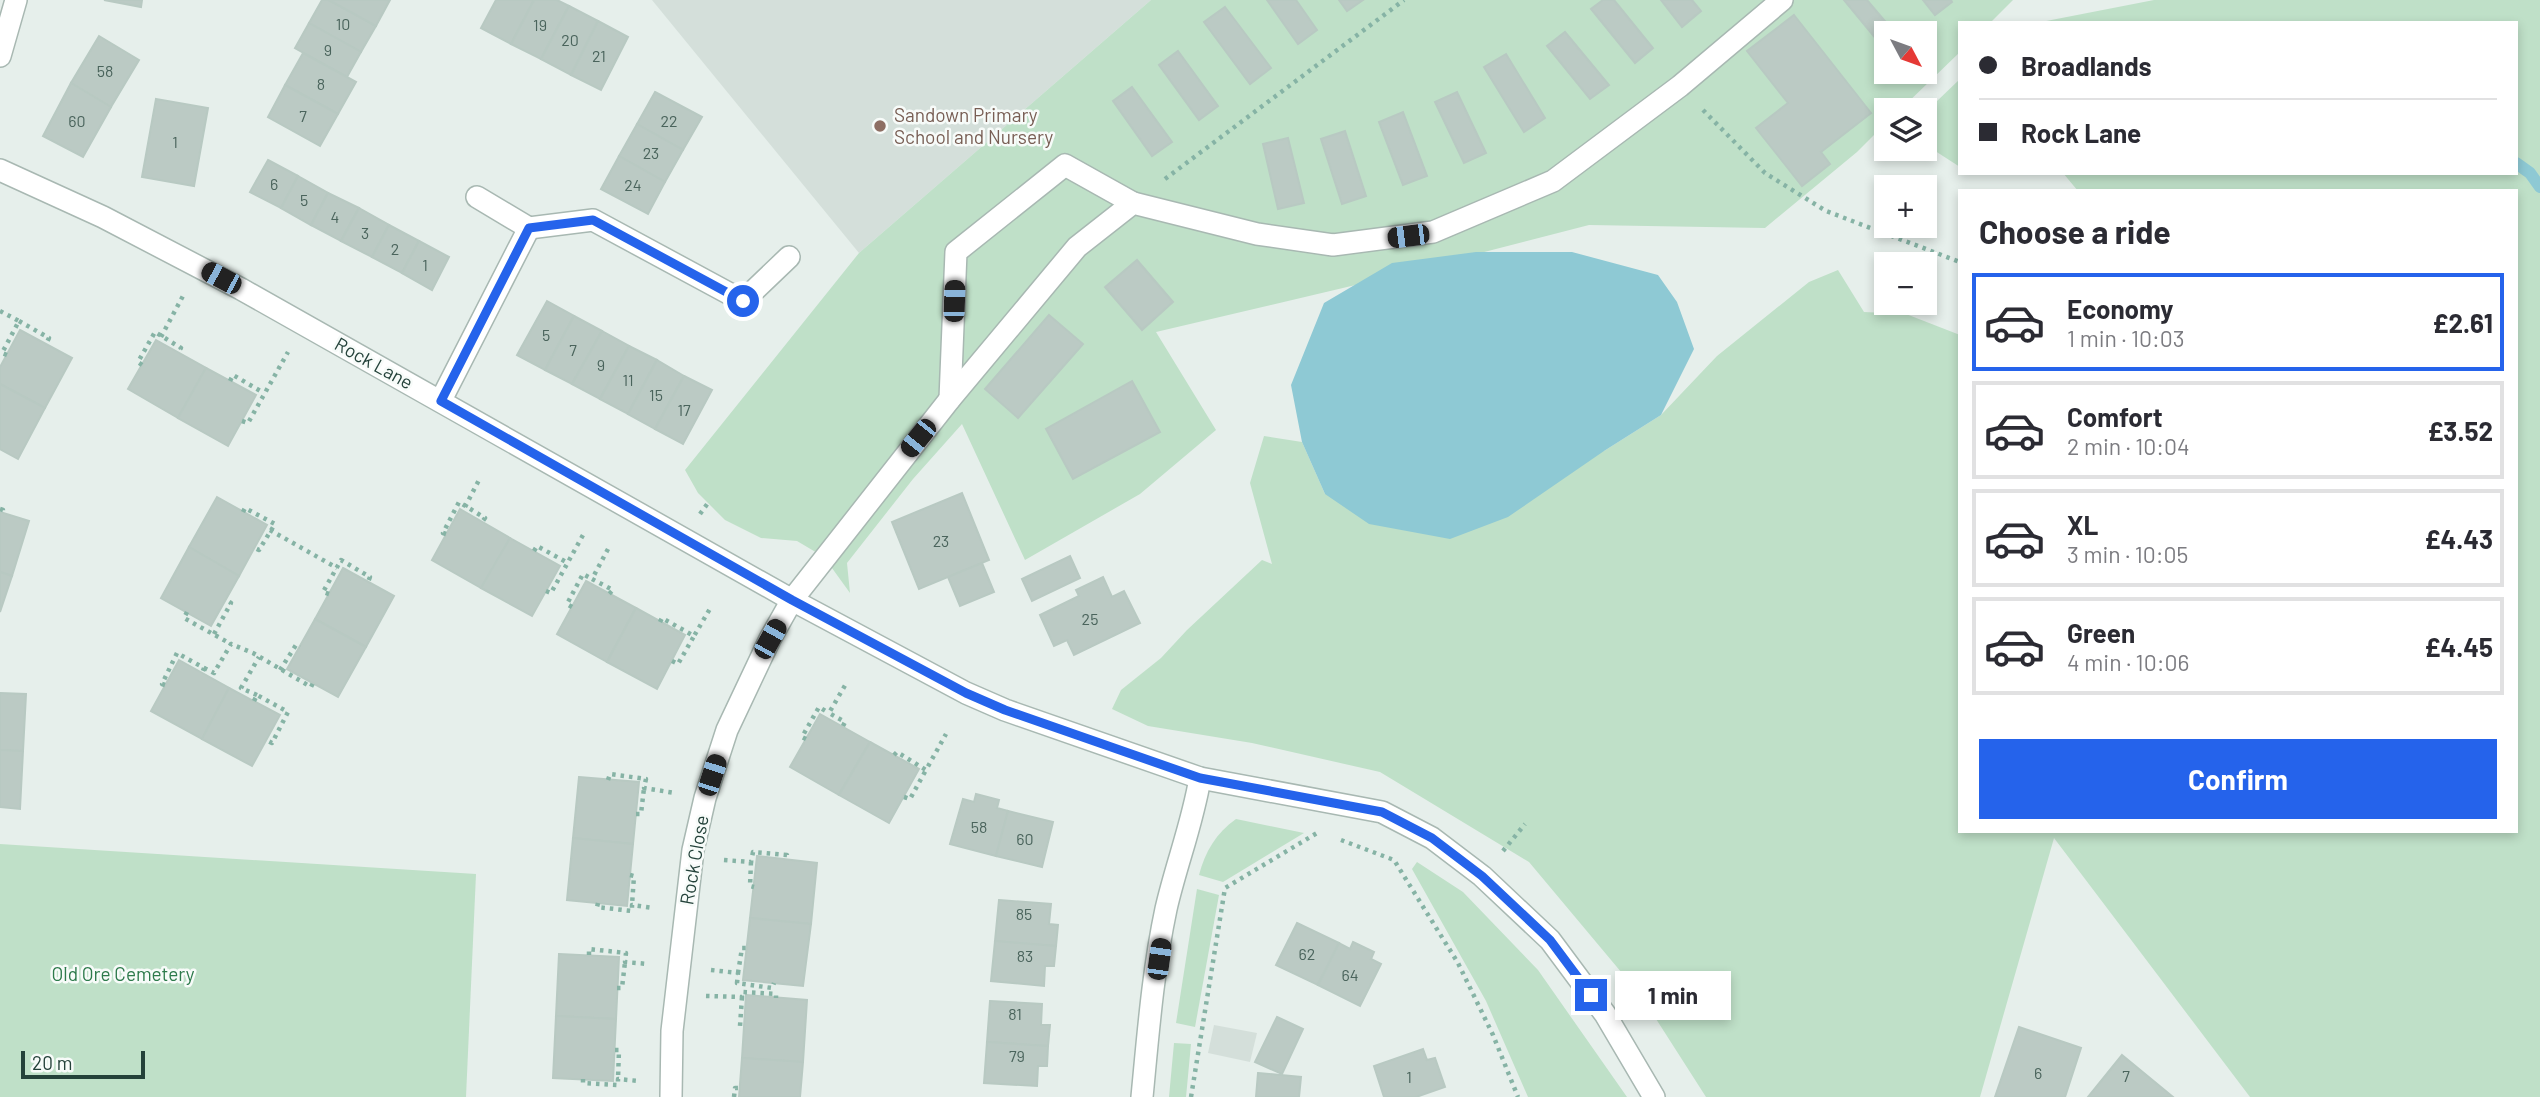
<!DOCTYPE html>
<meta charset="utf-8">
<style>
body{margin:0;font-family:Barlow,sans-serif;background:#f2f2f3;color:#2b2b33;height:100vh;display:flex;flex-direction:column;font-size:26px;white-space:nowrap}
*{box-sizing:border-box;margin:0}
p{font-size:23px;color:#7c7c81}
.icon{flex:none;width:38px;height:38px;fill:none;stroke:currentColor;stroke-width:2;stroke-linecap:round;stroke-linejoin:round}
.map{position:relative;flex:1;overflow:hidden}
.details{position:absolute;left:1958px;top:189px;width:560px;height:644px;display:flex;flex-direction:column;background:#fff;border-radius:0px;box-shadow:0 4px 10px #0003}
.details>*{flex:none}
.guide{position:absolute;left:1958px;top:21px;width:560px;height:154px;border-radius:0px;box-shadow:0 4px 10px #0003;display:grid;align-content:center;height:154px;padding:0 21px;background:#fff}
.needle{width:46px;rotate:131deg}
.buttons{position:absolute;left:1874px;top:21px;display:grid;gap:14px}
.buttons a{display:grid;place-items:center;width:63px;height:63px;border-radius:0px;background:#fff;box-shadow:0 4px 10px #0003;font-size:35px}
.scale{position:absolute;left:21px;bottom:18px;width:124px;box-sizing:border-box;padding-left:7px;border:4px solid #24423a;border-top:0;font-size:19px;line-height:24px;white-space:nowrap;color:#24423a;-webkit-text-stroke:5px #f7fbf9;paint-order:stroke}
.end{position:absolute;width:32px;height:32px;margin:-16px;border:9px solid #2563eb;background:#fff;box-shadow:0 0 0 4px #fff}
.from{border-radius:50%}
.bubble{position:absolute;height:49px;border-radius:0px;background:#fff;box-shadow:0 4px 10px #0003;font-size:23px;font-weight:700;line-height:49px;text-align:center}
.car{position:absolute;width:21px;height:42px;margin:-21px -10px;border-radius:9px;box-shadow:0 0 5px 2px #0007;background:linear-gradient(#222 24%,#8ab4d8 0 40%,#222 0 76%,#8ab4d8 0 86%,#222 0)}
.guide b{display:flex;align-items:center;gap:24px;height:66px;font-size:26px}
.guide b+b{border-top:2px solid #e1e1e2}
.guide i{width:18px;height:18px;background:#2b2b33}
ul{padding:0;list-style:none}
li{display:flex;align-items:center;gap:21px;height:98px;margin:0 14px 10px;padding:0 7px;border:4px solid #e1e1e2;border-radius:0px}
li div{flex:1}
li b{display:block;font-size:26px}
li em{font-style:normal;font-weight:700}
li.active{border-color:#2563eb}
li>.icon{width:63px;height:63px;stroke-width:1.5}
h2{padding:0 21px;font-size:32px;line-height:84px}
.primary-button{display:flex;gap:14px;margin-top:auto;padding:14px 21px}
.primary-button a{flex:1;height:80px;border-radius:0px;background:#2563eb;color:#fff;font-size:28px;font-weight:700;line-height:80px;text-align:center}
.map>svg:first-child{display:block}
.built{fill:#d4dfda}
.green{fill:#bfe0c8;fill-rule:evenodd}
.water{fill:#8ec9d4}
.lines{fill:none;stroke-linecap:round;stroke-linejoin:round}
.stream{stroke:#8ec9d4;stroke-width:12}
.building{fill:#bbcac4;stroke:#b8c9c2;stroke-width:2}
.minor-casing{stroke:#a8b8b2;stroke-width:24}
.path{stroke:#86b3a5;stroke-width:4.5;stroke-dasharray:3.5 5;stroke-linecap:butt}
.minor{stroke:#fff;stroke-width:21}
.route{stroke:#2563eb;stroke-width:9}
.education-dot{fill:#8d6e63;stroke:#f7fbf9;stroke-width:2.5}
.labels{text-anchor:middle;stroke-width:5;stroke-linejoin:round;paint-order:stroke}
.number-label{font-size:16px;fill:#4a645c}
.education-label{font-size:19px;fill:#785e54;stroke:#f7fbf9;text-anchor:start}
.street-label{font-size:19px;fill:#24423a;stroke:#f7fbf9}
.park-label{font-size:19px;fill:#2d7a4b;stroke:#f7fbf9}
</style>
<div class="map">
<svg width="2540" height="1097" viewBox="0 0 2540 1097">
<rect width="100%" height="100%" fill="#e6efeb"/>
<g class="built">
<polygon points="652,0 1151,0 859,253"/>
<polygon points="1214,1025 1257,1033 1250,1062 1208,1053"/>
</g>
<g class="green">
<path d="M1151 0H2013L1990 23H1960V52L1900 110H1886V123L1857 152 1765 228 1589 225 1364 283 1156 332 1216 430 1140 494 1025 560 962 424 913 479 847 563 850 593 824 557 797 541 761 538 725 520 698 493 685 470 859 253ZM1886 33H1925V72H1886Z"/>
<polygon points="2154,0 2540,0 2540,1097 2250,1097 2054,838 1980,1097 1706,1097 1642,997 1529,862 1380,772 1252,743 1148,726 1112,709 1121,690 1161,658 1187,630 1262,560 1272,564 1250,483 1264,436 1302,442 1325,494 1604,451 1661,415 1717,356 1809,282 1838,270 1864,312 1906,314 1960,335 1960,831 2516,831 2516,191 2078,191 2063,173 2516,173 2516,23 2036,23"/>
<polygon points="1960,79 1960,167 1929,147 1935,103"/>
<path d="M1236 819 1304 833 1223 882 1199 875C1205 852 1216 833 1236 819Z"/>
<polygon points="0,844 476,874 466,1097 0,1097"/>
<polygon points="1417,862 1463,892 1538,970 1627,1097 1528,1097 1486,1001 1412,869"/>
<polygon points="1197,889 1219,895 1195,1027 1176,1023"/>
<polygon points="1174,1043 1191,1044 1186,1097 1169,1097"/>
</g>
<polygon class="water" points="1476,252 1572,252 1658,275 1677,302 1694,349 1661,415 1604,451 1508,517 1450,539 1369,524 1325,494 1302,442 1291,385 1324,303 1392,263"/>
<g class="lines">
<polyline class="stream" points="2516,163 2530,173 2540,187"/>
</g>
<g class="building">
<polygon points="104,0 142,0 141,7"/>
<polygon points="322,0 329,0 376,26 361,52 309,23"/>
<polygon points="329,0 390,0 376,26"/>
<polygon points="496,0 534,0 511,44 481,28"/>
<polygon points="534,0 557,0 569,6 541,59 511,44"/>
<polygon points="1267,0 1296,0 1317,30 1298,44"/>
<polygon points="1339,0 1363,0 1347,11"/>
<polygon points="1603,0 1614,0 1653,48 1635,63 1591,9"/>
<polygon points="1661,0 1692,0 1701,11 1682,27"/>
<polygon points="1844,0 1867,0 1895,33 1886,33 1886,51"/>
<polygon points="1923,0 1951,0 1952,2 1935,15"/>
<polygon points="569,6 598,21 571,75 541,59"/>
<polygon points="1225,7 1271,68 1250,84 1204,22"/>
<polygon points="1794,15 1871,113 1821,152 1830,164 1802,186 1756,128 1788,103 1747,51"/>
<polygon points="598,21 628,37 601,90 571,75"/>
<polygon points="309,23 361,52 347,77 295,48"/>
<polygon points="1565,32 1609,85 1590,99 1547,46"/>
<polygon points="99,36 139,60 111,107 71,83"/>
<polygon points="1178,51 1218,106 1199,120 1159,65"/>
<polygon points="303,53 356,82 338,114 285,85"/>
<polygon points="1506,54 1545,118 1524,132 1484,67"/>
<polygon points="71,83 111,107 83,157 43,136"/>
<polygon points="285,85 338,114 320,146 268,117"/>
<polygon points="1132,87 1172,142 1152,156 1113,101"/>
<polygon points="655,92 702,117 683,150 637,124"/>
<polygon points="1457,92 1486,153 1464,163 1435,102"/>
<polygon points="156,99 208,108 194,186 142,177"/>
<polygon points="1403,112 1427,176 1403,185 1379,122"/>
<polygon points="637,124 683,150 665,182 619,156"/>
<polygon points="1345,131 1366,196 1342,204 1321,139"/>
<polygon points="1288,138 1304,203 1278,209 1263,144"/>
<polygon points="619,156 665,182 648,214 601,189"/>
<polygon points="268,160 298,176 281,208 250,192"/>
<polygon points="298,176 328,193 311,225 281,208"/>
<polygon points="328,193 359,208 341,241 311,225"/>
<polygon points="359,208 389,225 372,257 341,241"/>
<polygon points="389,225 419,241 402,273 372,257"/>
<polygon points="419,241 449,257 432,290 402,273"/>
<polygon points="1137,260 1173,302 1142,330 1105,287"/>
<polygon points="547,301 574,316 545,370 517,355"/>
<polygon points="1049,315 1083,344 1018,418 985,389"/>
<polygon points="574,316 602,331 572,384 545,370"/>
<polygon points="20,330 72,358 45,408 0,384 0,367"/>
<polygon points="602,331 629,346 600,399 572,384"/>
<polygon points="156,340 206,368 178,418 128,389"/>
<polygon points="629,346 657,360 628,414 600,399"/>
<polygon points="657,360 684,376 655,429 628,414"/>
<polygon points="206,368 256,395 228,446 178,418"/>
<polygon points="684,376 712,390 683,444 655,429"/>
<polygon points="1132,381 1160,432 1073,479 1046,429"/>
<polygon points="0,384 45,408 18,459 0,449"/>
<polygon points="962,493 989,560 919,589 892,522"/>
<polygon points="217,497 267,525 239,576 189,547"/>
<polygon points="460,509 510,538 481,588 432,560"/>
<polygon points="0,512 29,521 12,576 0,572"/>
<polygon points="510,538 560,566 532,616 481,588"/>
<polygon points="189,547 239,576 211,626 161,598"/>
<polygon points="1070,556 1080,578 1032,601 1022,579"/>
<polygon points="982,563 994,592 960,606 948,577"/>
<polygon points="343,568 394,596 366,647 315,619"/>
<polygon points="0,572 12,576 0,612"/>
<polygon points="1103,577 1112,597 1124,591 1140,623 1074,655 1067,640 1054,646 1040,615 1079,596 1076,590"/>
<polygon points="586,581 636,608 607,662 557,634"/>
<polygon points="636,608 685,635 657,689 607,662"/>
<polygon points="315,619 366,647 338,697 287,669"/>
<polygon points="179,660 229,688 202,739 151,711"/>
<polygon points="229,688 280,715 252,766 202,739"/>
<polygon points="0,693 26,694 23,751 0,750"/>
<polygon points="820,714 870,742 839,795 790,767"/>
<polygon points="870,742 919,769 889,823 839,795"/>
<polygon points="0,750 23,751 20,809 0,807"/>
<polygon points="579,777 639,782 633,844 573,838"/>
<polygon points="976,794 999,800 997,808 1008,811 996,856 950,844 963,799 974,802"/>
<polygon points="1008,811 1053,822 1042,867 996,856"/>
<polygon points="573,838 633,844 627,906 567,900"/>
<polygon points="757,856 817,863 811,924 750,918"/>
<polygon points="999,900 1051,904 1049,924 1058,925 1056,946 995,941"/>
<polygon points="750,918 811,924 803,986 743,980"/>
<polygon points="1297,923 1339,943 1318,985 1276,965"/>
<polygon points="995,941 1056,946 1054,966 1045,966 1044,986 991,981"/>
<polygon points="1353,942 1374,952 1371,959 1381,964 1360,1006 1318,985 1339,943 1350,949"/>
<polygon points="559,954 619,957 616,1019 556,1016"/>
<polygon points="746,995 807,1000 803,1062 742,1058"/>
<polygon points="990,1001 1042,1004 1041,1025 1050,1025 1048,1046 987,1042"/>
<polygon points="556,1016 616,1019 613,1081 553,1078"/>
<polygon points="1277,1017 1303,1029 1282,1074 1255,1062"/>
<polygon points="2019,1027 2081,1048 2065,1097 1995,1097"/>
<polygon points="987,1042 1048,1046 1047,1066 1038,1066 1037,1086 984,1083"/>
<polygon points="1423,1049 1427,1060 1435,1058 1445,1087 1416,1097 1384,1097 1374,1066"/>
<polygon points="2122,1055 2173,1097 2088,1097"/>
<polygon points="742,1058 803,1062 800,1097 739,1097"/>
<polygon points="1258,1073 1301,1077 1299,1097 1256,1097"/>
</g>
<g class="lines">
<g class="minor-casing">
<g id="minor">
<polyline points="0,56 16,0"/>
<polyline points="0,170 103,217 241,289 792,600 966,693 1005,710 1200,778 1382,812 1432,838 1482,876 1550,940 1605,1014 1654,1097"/>
<polyline points="529,228 593,220 743,301 789,257"/>
<polyline points="950,399 956,252 1065,165 1133,203"/>
<polyline points="441,400 529,228 477,197"/>
<polyline points="671,1097 672,1031 693,850 705,798 727,730 770,639 792,600 950,399 1077,247 1133,203 1257,234 1333,245 1433,232 1553,181 1680,86 1782,0"/>
<path d="M1142 1097C1148 1035 1153 970 1166 909 1176 865 1193 822 1200 778"/>
</g>
</g>
<g class="path">
<polyline points="1703,110 1765,173 1826,211 1960,262"/>
<polyline points="1165,179 1404,0"/>
<polyline points="0,311 19,321 2,353 7,355"/>
<polyline points="19,321 49,338 46,344"/>
<polyline points="161,337 184,294"/>
<polyline points="142,365 138,362 155,332 181,348 178,352"/>
<polyline points="230,381 233,375 264,393"/>
<polyline points="242,421 248,423 288,352"/>
<polyline points="465,507 480,478"/>
<polyline points="0,509 3,510 3,513"/>
<polyline points="243,512 245,508 275,524 259,550 255,548"/>
<polyline points="700,514 708,503"/>
<polyline points="270,530 337,568"/>
<polyline points="446,534 443,533 459,502 485,518 482,522"/>
<polyline points="608,549 592,579 613,590 609,594"/>
<polyline points="534,551 537,546 568,563"/>
<polyline points="546,591 551,593 583,535"/>
<polyline points="329,594 323,592 341,560 370,577 368,582"/>
<polyline points="572,607 567,604 583,574 592,579"/>
<polyline points="187,612 184,618 231,644"/>
<polyline points="660,622 662,618 694,636 711,607"/>
<polyline points="214,634 231,603 226,600"/>
<polyline points="672,661 678,664 694,636"/>
<polyline points="204,668 214,673 231,644 253,653 311,687 313,683"/>
<polyline points="280,670 296,645 300,647"/>
<polyline points="165,685 162,684 177,653 204,668 202,673"/>
<polyline points="257,695 241,688 259,657"/>
<polyline points="254,701 257,695 288,712 272,743 266,740"/>
<polyline points="843,726 845,722 829,713 847,682"/>
<polyline points="806,739 802,737 819,707 829,713"/>
<polyline points="894,755 897,752 926,770 946,734"/>
<polyline points="608,780 610,774 646,779 644,788 675,793"/>
<polyline points="904,797 910,799 926,770"/>
<polyline points="636,814 641,814 644,788"/>
<polyline points="1341,840 1394,860 1458,963 1493,1035 1518,1097"/>
<polyline points="1503,851 1525,824"/>
<polyline points="724,860 751,862 753,852 787,855 787,859"/>
<polyline points="751,862 750,886 754,887"/>
<polyline points="630,875 634,876 632,905"/>
<polyline points="598,903 597,907 632,911 632,905 653,908"/>
<polyline points="589,955 589,949 626,953 625,962 648,964"/>
<polyline points="711,970 738,973 737,983 772,988 774,983"/>
<polyline points="738,973 742,948 747,948"/>
<polyline points="617,988 622,988 625,962"/>
<polyline points="706,996 742,997 742,992 776,994 776,998"/>
<polyline points="742,997 740,1026 744,1027"/>
<polyline points="615,1050 619,1050 618,1079"/>
<polyline points="583,1079 583,1083 618,1085 618,1079 639,1081"/>
<polyline points="734,1097 735,1088 740,1088"/>
<polyline points="1191,1097 1225,888 1317,833"/>
</g>
<use href="#minor" class="minor"/>
</g>
<g class="lines">
<polyline class="route" points="743,301 593,220 529,228 441,401 792,600 966,693 1005,710 1200,778 1382,812 1432,838 1482,876 1550,940 1591,995"/>
</g>
<circle class="education-dot" cx="880" cy="126" r="7"/>
<g class="labels">
<g class="number-label">
<text x="343" y="30">10</text>
<text x="540" y="31">19</text>
<text x="570" y="46">20</text>
<text x="328" y="56">9</text>
<text x="599" y="62">21</text>
<text x="105" y="77">58</text>
<text x="321" y="90">8</text>
<text x="303" y="122">7</text>
<text x="77" y="127">60</text>
<text x="669" y="127">22</text>
<text x="175" y="148">1</text>
<text x="651" y="159">23</text>
<text x="274" y="190">6</text>
<text x="633" y="191">24</text>
<text x="304" y="206">5</text>
<text x="335" y="223">4</text>
<text x="365" y="239">3</text>
<text x="395" y="255">2</text>
<text x="425" y="271">1</text>
<text x="546" y="341">5</text>
<text x="573" y="356">7</text>
<text x="601" y="371">9</text>
<text x="628" y="386">11</text>
<text x="656" y="401">15</text>
<text x="684" y="416">17</text>
<text x="941" y="547">23</text>
<text x="1090" y="625">25</text>
<text x="979" y="833">58</text>
<text x="1025" y="845">60</text>
<text x="1024" y="920">85</text>
<text x="1307" y="960">62</text>
<text x="1025" y="962">83</text>
<text x="1350" y="981">64</text>
<text x="1015" y="1020">81</text>
<text x="1017" y="1062">79</text>
<text x="2038" y="1079">6</text>
<text x="2126" y="1082">7</text>
<text x="1409" y="1083">1</text>
</g>
<g class="education-label">
<text x="894" y="122">Sandown Primary<tspan x="894" dy="22">School and Nursery</tspan></text>
</g>
<g class="street-label">
<text transform="translate(374 363) rotate(29)" y="7">Rock Lane</text>
<text transform="translate(694 860) rotate(-80)" y="7">Rock Close</text>
</g>
<g class="park-label">
<text x="123" y="981">Old Ore Cemetery</text>
</g>
</g>
</svg>
<div class="buttons">
<a><svg class="needle" viewBox="-14 -14 28 28"><path d="M0-13l5 13h-10z" fill="#e53935"/><path d="M0 13l5-13h-10z" fill="#7c7c81"/></svg></a>
<a><svg class="icon" aria-label="layers" viewBox="0 0 24 24"><path d="M12 4l9 5-9 5-9-5zM3 14l9 5 9-5"/></svg></a>
<a>+</a>
<a>−</a>
</div>
<div class="scale">20 m</div>
<i class="end from" style="left:743px;top:301px"></i>
<i class="end" style="left:1591px;top:995px"></i>
<div class="bubble" style="left:1615px;top:971px;width:116px">1 min</div>
<i class="car" style="left:1408px;top:236px;rotate:263deg"></i>
<i class="car" style="left:221px;top:278px;rotate:298deg"></i>
<i class="car" style="left:954px;top:301px;rotate:2deg"></i>
<i class="car" style="left:918px;top:438px;rotate:219deg"></i>
<i class="car" style="left:770px;top:639px;rotate:29deg"></i>
<i class="car" style="left:712px;top:775px;rotate:18deg"></i>
<i class="car" style="left:1159px;top:959px;rotate:8deg"></i>
<div class="guide">
<b><i class="from"></i>Broadlands</b>
<b><i></i>Rock Lane</b>
</div>
<section class="details">
<h2>Choose a ride</h2>
<ul>
<li class="active"><svg class="icon" aria-label="car" viewBox="0 0 24 24"><path d="M5 17H2v-5l4-1 3-4h7l3 4 3 1v5h-3M9 17h6M6 11h13"/><circle cx="7" cy="17" r="2"/><circle cx="17" cy="17" r="2"/></svg><div><b>Economy</b><p>1 min · 10:03</p></div><em>£2.61</em></li>
<li><svg class="icon" aria-label="car" viewBox="0 0 24 24"><path d="M5 17H2v-5l4-1 3-4h7l3 4 3 1v5h-3M9 17h6M6 11h13"/><circle cx="7" cy="17" r="2"/><circle cx="17" cy="17" r="2"/></svg><div><b>Comfort</b><p>2 min · 10:04</p></div><em>£3.52</em></li>
<li><svg class="icon" aria-label="car" viewBox="0 0 24 24"><path d="M5 17H2v-5l4-1 3-4h7l3 4 3 1v5h-3M9 17h6M6 11h13"/><circle cx="7" cy="17" r="2"/><circle cx="17" cy="17" r="2"/></svg><div><b>XL</b><p>3 min · 10:05</p></div><em>£4.43</em></li>
<li><svg class="icon" aria-label="car" viewBox="0 0 24 24"><path d="M5 17H2v-5l4-1 3-4h7l3 4 3 1v5h-3M9 17h6M6 11h13"/><circle cx="7" cy="17" r="2"/><circle cx="17" cy="17" r="2"/></svg><div><b>Green</b><p>4 min · 10:06</p></div><em>£4.45</em></li>
</ul>
<div class="primary-button"><a>Confirm</a></div>
</section>
</div>
